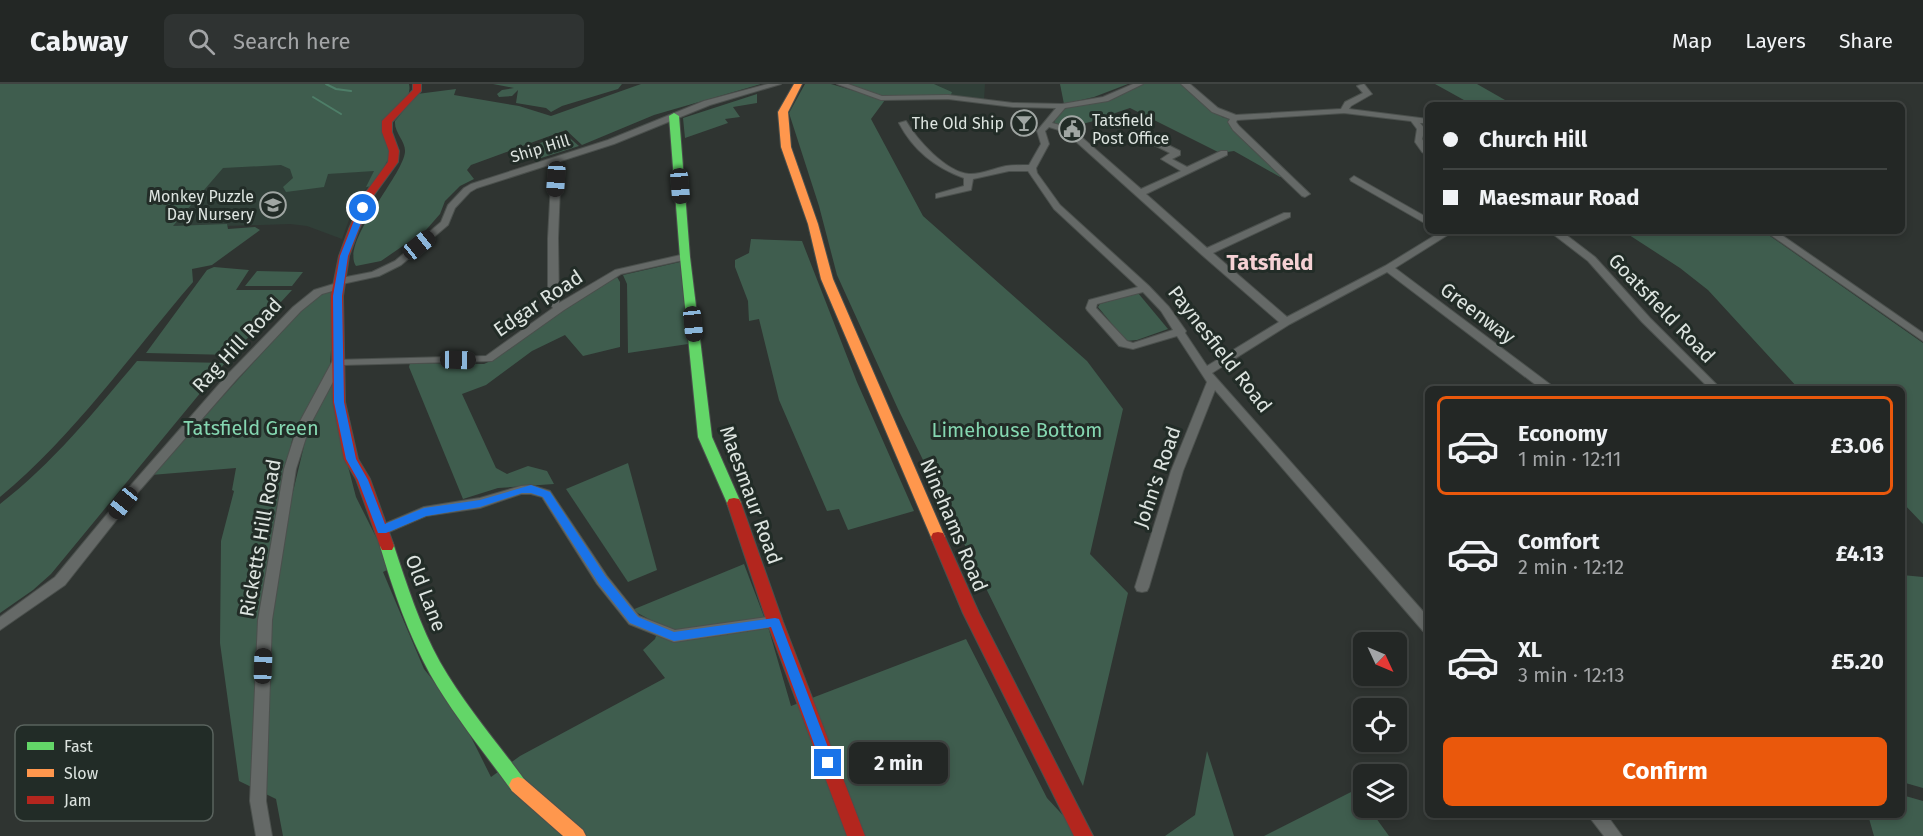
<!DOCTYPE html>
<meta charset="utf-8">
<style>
body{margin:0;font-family:"Fira Sans",sans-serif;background:#2f3332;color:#f1f3f6;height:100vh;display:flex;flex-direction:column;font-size:22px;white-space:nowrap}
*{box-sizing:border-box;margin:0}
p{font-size:20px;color:#a3a5a7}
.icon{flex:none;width:33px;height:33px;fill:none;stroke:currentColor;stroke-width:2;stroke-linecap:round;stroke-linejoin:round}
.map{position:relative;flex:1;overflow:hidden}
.details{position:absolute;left:1425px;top:302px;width:480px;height:432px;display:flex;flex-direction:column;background:#232725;border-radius:9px;box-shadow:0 3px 9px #0003,0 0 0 2px #404442}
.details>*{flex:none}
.banner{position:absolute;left:1425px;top:18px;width:480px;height:132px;border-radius:9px;box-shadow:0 3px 9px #0003,0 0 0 2px #404442;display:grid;align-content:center;height:132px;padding:0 18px;background:#232725}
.needle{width:39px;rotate:134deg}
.buttons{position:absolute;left:1353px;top:548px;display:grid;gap:12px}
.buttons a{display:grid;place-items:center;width:54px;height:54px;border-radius:9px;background:#232725;box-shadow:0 3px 9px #0003,0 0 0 2px #404442;font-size:30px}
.end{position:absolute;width:27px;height:27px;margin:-14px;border:8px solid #1a73e8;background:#fff;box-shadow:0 0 0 3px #fff}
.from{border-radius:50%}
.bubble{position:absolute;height:42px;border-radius:9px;background:#232725;box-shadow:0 3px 9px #0003,0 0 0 2px #404442;font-size:20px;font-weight:700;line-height:42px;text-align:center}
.car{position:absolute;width:18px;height:36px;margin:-18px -9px;border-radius:8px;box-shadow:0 0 4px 2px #0007;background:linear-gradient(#222 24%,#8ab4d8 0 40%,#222 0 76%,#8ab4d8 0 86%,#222 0)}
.banner b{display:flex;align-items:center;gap:21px;height:57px;font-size:22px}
.banner b+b{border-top:2px solid #404442}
.banner i{width:15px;height:15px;background:#f1f3f6}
ul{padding:10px 0 0;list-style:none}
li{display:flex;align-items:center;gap:18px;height:99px;margin:0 12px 9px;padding:0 6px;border:3px solid transparent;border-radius:9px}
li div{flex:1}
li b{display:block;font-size:22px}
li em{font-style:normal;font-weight:700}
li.on{border-color:#ea580c}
li>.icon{width:54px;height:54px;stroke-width:1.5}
.action{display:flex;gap:12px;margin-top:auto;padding:12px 18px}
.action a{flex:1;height:69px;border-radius:9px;background:#ea580c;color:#fff;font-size:24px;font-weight:700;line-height:69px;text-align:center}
header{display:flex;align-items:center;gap:36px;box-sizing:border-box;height:84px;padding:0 30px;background:#232725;border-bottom:2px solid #404442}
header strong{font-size:28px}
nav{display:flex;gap:33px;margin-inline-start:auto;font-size:21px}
.search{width:420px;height:54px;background:#2f3332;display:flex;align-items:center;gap:15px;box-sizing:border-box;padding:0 21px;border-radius:9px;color:#a3a5a7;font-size:22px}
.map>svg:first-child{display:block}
.built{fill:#303f38}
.green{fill:#3f5d4e}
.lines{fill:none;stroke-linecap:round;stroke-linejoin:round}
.stream{stroke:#4e7e68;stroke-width:2}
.street-casing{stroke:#4b504d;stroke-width:2}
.fast-casing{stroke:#4b504d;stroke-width:2}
.slow-casing{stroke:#4b504d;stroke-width:2}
.jam-casing{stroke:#4b504d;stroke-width:2}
.street{fill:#656967;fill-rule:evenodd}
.fast{fill:#63d668;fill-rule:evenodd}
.slow{fill:#ff974d;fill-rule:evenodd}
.jam{fill:#b3261e;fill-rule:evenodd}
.route{fill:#1a73e8}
.labels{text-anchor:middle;stroke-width:6;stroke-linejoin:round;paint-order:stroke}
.far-poi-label{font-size:16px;fill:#dde4e0;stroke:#222c27;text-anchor:end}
.far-street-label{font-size:16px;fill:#dde4e0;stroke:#222c27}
.street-label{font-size:20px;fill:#dde4e0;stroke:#222c27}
.park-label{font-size:20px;fill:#85d7b1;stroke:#222c27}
.quarter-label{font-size:22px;font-weight:bold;fill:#f5d1d4;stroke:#222c27}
.key{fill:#222c27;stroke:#5a635e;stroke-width:1.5}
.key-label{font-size:16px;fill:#dde4e0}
</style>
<header>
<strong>Cabway</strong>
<div class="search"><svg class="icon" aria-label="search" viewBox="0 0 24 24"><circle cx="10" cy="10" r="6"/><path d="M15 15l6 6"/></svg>Search here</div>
<nav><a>Map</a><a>Layers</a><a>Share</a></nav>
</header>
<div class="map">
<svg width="1923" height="752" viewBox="0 0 1923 752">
<rect width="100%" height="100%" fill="#2f3431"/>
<g class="built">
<polygon points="934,0 985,0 984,16 951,11 952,8"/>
<polygon points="253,79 282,80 326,90 377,86 369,102 358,113 360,117 353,125 342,155 307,142 290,140 168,144 222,83"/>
</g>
<g class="green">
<path d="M0 0H409C412 13 401 20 392 28L393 67 373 102 366 103 374 87 328 90 324 103 286 108 283 103 293 94 290 85 281 81 223 84 173 142 227 140 228 145 255 143 260 146 212 181 192 185 193 198C131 270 73 353 0 413Z"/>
<polygon points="493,0 622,0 618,5 562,22 551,28 546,24 516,19 518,6 512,12 499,13 497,10 502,6 514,4"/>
<path d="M641 0H761L654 31 582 61 566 46 471 81 467 86 474 95 460 102 445 117 440 130 426 146 381 177 356 182C340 158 403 92 405 68 406 57 394 49 395 37L417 10 456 5 454 11 519 22 551 32Z"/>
<polygon points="805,0 831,0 885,16 871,35 923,132 1087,277 1123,325 1090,470 1128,509 1083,702 898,325 837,191 819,122 789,29"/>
<polygon points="848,0 934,0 952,8 951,11 882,13"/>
<polygon points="1060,0 1128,0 1094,13 1064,20"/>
<path d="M1143 0H1181L1222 33 1233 36 1285 92 1280 93 1234 67 1220 69 1130 24C1106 31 1079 47 1054 40L1057 26 1109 16Z"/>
<polygon points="1435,0 1477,0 1505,16 1473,21"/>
<polygon points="757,10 757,19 733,23 740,33 725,35 728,39 685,54 683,34"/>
<polygon points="565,50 579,62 538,75 526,64"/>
<polygon points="1623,147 1763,147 1923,259 1923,440 1902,418 1902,304 1798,304 1708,206 1680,184"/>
<polygon points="751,155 802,157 857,298 914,427 848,446 839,425 827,427 779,316 759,235 749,237 748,217 735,183 735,176 749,169"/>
<polygon points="680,178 688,260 628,269 627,200 623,191"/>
<polygon points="214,183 249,186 236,206 292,206 232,271 146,269 207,186"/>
<polygon points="257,187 303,188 292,202 245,202"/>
<polygon points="617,193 620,198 620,263 583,272 565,251 532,267 486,301 462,310 496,384 507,390 528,382 547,387 554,400 498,404 463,415 409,283 410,279 484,280 495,275 541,241"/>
<polygon points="335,205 330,282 293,352 275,431 286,437 309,341 334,293 344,367 356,413 378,457 387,486 383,488 424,585 459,629 491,693 520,672 665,594 643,566 655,555 660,541 632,526 744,480 769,546 791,622 966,555 1047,714 1082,752 283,752 276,715 239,697 220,559 221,457 234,407 232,406 236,384 151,391 306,221 320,210"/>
<polygon points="1138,209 1168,245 1137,256 1126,257 1098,223 1100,220"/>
<path d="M137 277 225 279 51 490 33 506 0 529V420C52 380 95 327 137 277Z"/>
<polygon points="628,379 657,486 628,498 566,405"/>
<polygon points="1902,491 1923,493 1923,704 1902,698"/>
<polygon points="1207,667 1234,752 1165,752 1195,731"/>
<polygon points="1355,706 1363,718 1364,723 1368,723 1389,752 1264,752"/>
<polygon points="1902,711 1923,717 1923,752 1874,752 1868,731 1902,730"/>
</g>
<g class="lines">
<g class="stream">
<polyline points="326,0 336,5 351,7"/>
<polyline points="313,13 341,30"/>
</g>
<g class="street-casing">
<g id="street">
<polygon points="768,0 781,0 710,21 614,60 561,77 558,154 559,219 615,186 685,170 688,171 688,175 621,190 564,226 492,277 342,281 310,341 296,385 272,536 266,717 272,752 256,752 250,717 258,536 284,385 298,341 333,276 486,272 553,224 548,217 548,154 552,80 477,104 470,108 455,124 448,141 401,181 379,192 342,200 344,202 343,204 322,210 301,227 236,296 140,406 65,501 0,546 0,533 55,493 132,400 228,290 293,223 314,206 337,199 335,197 336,195 372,188 395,177 441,138 448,121 464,104 471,100 608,56 704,17"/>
<path d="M837 0H848L882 12 948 11 1013 19 1062 20 1103 13 1133 0H1143L1108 17 1065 24 1052 39 1068 43 1078 50 1141 105 1181 87 1161 75 1170 69 1152 60 1134 56V52L1158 56 1180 67V71L1172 75 1187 83 1221 67H1227V71L1146 110 1207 164 1284 129H1290V133L1213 169 1287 233 1385 182 1442 147H1454L1395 184 1551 301 1552 304H1540L1387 188 1290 240 1212 289 1428 533V549L1423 547 1215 306 1183 387 1149 503 1147 507 1142 508 1137 507 1135 503 1171 387 1207 298 1177 252 1133 265 1119 262 1087 226 1086 224 1089 216 1138 203 1054 125 1028 87H1009L973 95 971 106 936 114V110L964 102V94C936 84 913 66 899 39L906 37C917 56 946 88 969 90 980 91 995 84 1006 82 1013 81 1021 81 1029 81L1041 60 1037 47 1056 24 1013 23 948 15 881 16ZM1049 43 1062 47 1072 54 1202 171 1279 238 1207 282 1185 249 1186 247 1169 223 1149 202 1060 121 1037 89 1036 84 1049 60 1045 47ZM1143 208 1161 227 1173 246 1133 259 1127 257 1096 224 1097 220Z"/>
<polygon points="1181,0 1190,0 1218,24 1236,31 1341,25 1345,18 1363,9 1357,2 1364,0 1372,10 1351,22 1349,25 1428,35 1428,39 1420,39 1425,45 1422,55 1428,64 1428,72 1422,68 1415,58 1417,45 1411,37 1344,29 1237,36 1236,38 1239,42 1310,110 1305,113 1302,112 1233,46 1228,38 1230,35 1212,28"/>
<polygon points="1354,92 1428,134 1428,141 1351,97 1350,95"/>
<polygon points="1549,147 1561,147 1595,173 1650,234 1720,304 1709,304 1642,238 1588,177"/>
<polygon points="1765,147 1776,147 1923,249 1923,257"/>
<polygon points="531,401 550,407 607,492 639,532 675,546 775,532 780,534 782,538 780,542 674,558 629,540 597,500 542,413 531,410 521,410 480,424 426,432 382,451 377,449 376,446 377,443 424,423 480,414 521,402"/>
<polygon points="1587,730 1606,730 1622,752 1604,752"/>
</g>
</g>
<g class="fast-casing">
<g id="fast">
<polygon points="674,29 679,32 690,173 712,353 741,419 739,423 729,423 727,419 698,353 680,173 669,32"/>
<path d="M387 456 392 458 394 462C407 501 420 542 440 578 464 620 496 657 524 695L527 701 524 707 518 709 512 707C484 668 454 632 430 590 408 550 393 506 380 462L382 458Z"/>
</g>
</g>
<g class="slow-casing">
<g id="slow">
<polygon points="794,0 802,0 788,28 791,63 818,140 833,195 945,453 943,457 933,457 931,453 821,195 808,140 781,63 778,28"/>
<polygon points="518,693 524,695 583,746 586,752 563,752 512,707 509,701 512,695"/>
</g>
</g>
<g class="jam-casing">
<g id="jam">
<polygon points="413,0 421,0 421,7 392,38 392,48 399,67 398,78 374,111 359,145 349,172 343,212 345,318 358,375 370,395 394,462 392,466 382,466 380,462 356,395 344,375 333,318 331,212 339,172 349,145 364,111 388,78 389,67 382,48 382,37 413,6"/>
<polygon points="734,414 739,415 741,419 783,538 865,752 847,752 767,538 727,419 729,415"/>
<polygon points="938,448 943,449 945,453 979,529 1093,752 1074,752 963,529 931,453 933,449"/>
</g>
</g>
<use href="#street" class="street"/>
<use href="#fast" class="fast"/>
<use href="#slow" class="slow"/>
<use href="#jam" class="jam"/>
</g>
<polygon class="route" points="363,122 367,124 348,172 342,212 344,318 356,375 368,396 385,440 424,424 480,416 531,401 550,408 606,493 638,533 674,548 775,534 779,535 834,679 832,683 828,684 821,679 771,543 674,557 630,539 599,500 543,413 531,409 522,409 480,423 426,432 386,449 378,449 358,396 346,375 334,318 333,212 340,172 359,124"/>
<defs>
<g id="bar-ring" transform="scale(1.35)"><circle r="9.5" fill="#222c27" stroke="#a0a6a3" stroke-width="1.5"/><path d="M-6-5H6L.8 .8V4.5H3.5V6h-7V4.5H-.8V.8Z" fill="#a0a6a3"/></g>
<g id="civic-ring" transform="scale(1.35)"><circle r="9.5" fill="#222c27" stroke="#a0a6a3" stroke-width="1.5"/><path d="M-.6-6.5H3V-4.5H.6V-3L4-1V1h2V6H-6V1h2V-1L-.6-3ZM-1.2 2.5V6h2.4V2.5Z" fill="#a0a6a3"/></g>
<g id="school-ring" transform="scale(1.35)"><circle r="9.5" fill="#222c27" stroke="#a0a6a3" stroke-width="1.5"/><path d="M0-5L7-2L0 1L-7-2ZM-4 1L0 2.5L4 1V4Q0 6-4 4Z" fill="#a0a6a3"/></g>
</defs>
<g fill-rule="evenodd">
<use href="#bar-ring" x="1024" y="39"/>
<use href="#civic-ring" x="1072" y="45"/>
<use href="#school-ring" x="273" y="121"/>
</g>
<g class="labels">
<g class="far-poi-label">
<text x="1092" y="42" text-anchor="start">Tatsfield<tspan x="1092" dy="18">Post Office</tspan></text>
<text x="1004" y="45">The Old Ship</text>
<text x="254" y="118">Monkey Puzzle<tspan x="254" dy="18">Day Nursery</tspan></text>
</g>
<g class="far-street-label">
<text transform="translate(540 64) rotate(-17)" y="6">Ship Hill</text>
</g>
<g class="street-label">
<text transform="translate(538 219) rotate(-34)" y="7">Edgar Road</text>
<text transform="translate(1662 224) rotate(46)" y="7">Goatsfield Road</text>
<text transform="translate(1478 229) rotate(37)" y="7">Greenway</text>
<text transform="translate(237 261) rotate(-47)" y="7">Rag Hill Road</text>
<text transform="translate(1220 265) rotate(52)" y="7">Paynesfield Road</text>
<text transform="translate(1157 393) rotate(-71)" y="7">John's Road</text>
<text transform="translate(751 411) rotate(70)" y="7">Maesmaur Road</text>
<text transform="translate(954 441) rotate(67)" y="7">Ninehams Road</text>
<text transform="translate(260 454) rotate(-80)" y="7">Ricketts Hill Road</text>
<text transform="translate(426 509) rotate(69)" y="7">Old Lane</text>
</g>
<g class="park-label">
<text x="251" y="351">Tatsfield Green</text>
<text x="1017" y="353">Limehouse Bottom</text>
</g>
<g class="quarter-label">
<text x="1270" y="186">Tatsfield</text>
</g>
</g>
<rect x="15" y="641" width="198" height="96" rx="9" class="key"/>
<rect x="27" y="658" width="27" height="8" fill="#63d668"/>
<rect x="27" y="685" width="27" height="8" fill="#ff974d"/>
<rect x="27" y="712" width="27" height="8" fill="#b3261e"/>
<g class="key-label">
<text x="64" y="668">Fast</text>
<text x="64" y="695">Slow</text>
<text x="64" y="722">Jam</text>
</g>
</svg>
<div class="buttons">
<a><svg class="needle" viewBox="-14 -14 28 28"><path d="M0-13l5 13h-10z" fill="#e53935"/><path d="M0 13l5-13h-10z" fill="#a3a5a7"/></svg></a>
<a><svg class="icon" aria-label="locate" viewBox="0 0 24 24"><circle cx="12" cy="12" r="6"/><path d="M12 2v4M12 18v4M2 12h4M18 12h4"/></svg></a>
<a><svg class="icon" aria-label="layers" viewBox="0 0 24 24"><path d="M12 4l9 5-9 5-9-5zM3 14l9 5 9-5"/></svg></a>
</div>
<i class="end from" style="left:363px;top:124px"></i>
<i class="end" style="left:828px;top:679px"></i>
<div class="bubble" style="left:849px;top:658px;width:99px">2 min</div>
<i class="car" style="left:556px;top:95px;rotate:184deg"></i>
<i class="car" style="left:680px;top:102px;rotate:175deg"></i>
<i class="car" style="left:419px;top:161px;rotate:51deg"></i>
<i class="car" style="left:693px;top:240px;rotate:174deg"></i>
<i class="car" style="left:458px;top:276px;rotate:91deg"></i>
<i class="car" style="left:123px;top:419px;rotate:219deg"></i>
<i class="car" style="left:263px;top:582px;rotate:2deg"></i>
<div class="banner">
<b><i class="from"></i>Church Hill</b>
<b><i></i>Maesmaur Road</b>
</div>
<section class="details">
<ul>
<li class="on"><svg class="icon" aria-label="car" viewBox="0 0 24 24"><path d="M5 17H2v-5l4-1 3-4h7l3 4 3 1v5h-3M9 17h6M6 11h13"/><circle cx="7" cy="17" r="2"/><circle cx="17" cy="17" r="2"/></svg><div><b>Economy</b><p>1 min · 12:11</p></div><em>£3.06</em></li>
<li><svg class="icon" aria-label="car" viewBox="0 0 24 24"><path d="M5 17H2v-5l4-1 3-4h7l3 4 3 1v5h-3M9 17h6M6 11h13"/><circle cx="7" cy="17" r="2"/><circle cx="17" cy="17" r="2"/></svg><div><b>Comfort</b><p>2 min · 12:12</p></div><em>£4.13</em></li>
<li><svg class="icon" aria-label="car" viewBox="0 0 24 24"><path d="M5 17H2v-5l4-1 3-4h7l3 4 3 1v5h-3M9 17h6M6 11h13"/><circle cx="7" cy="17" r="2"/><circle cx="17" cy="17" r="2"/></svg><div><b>XL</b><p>3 min · 12:13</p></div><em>£5.20</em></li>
</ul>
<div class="action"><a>Confirm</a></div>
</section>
</div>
